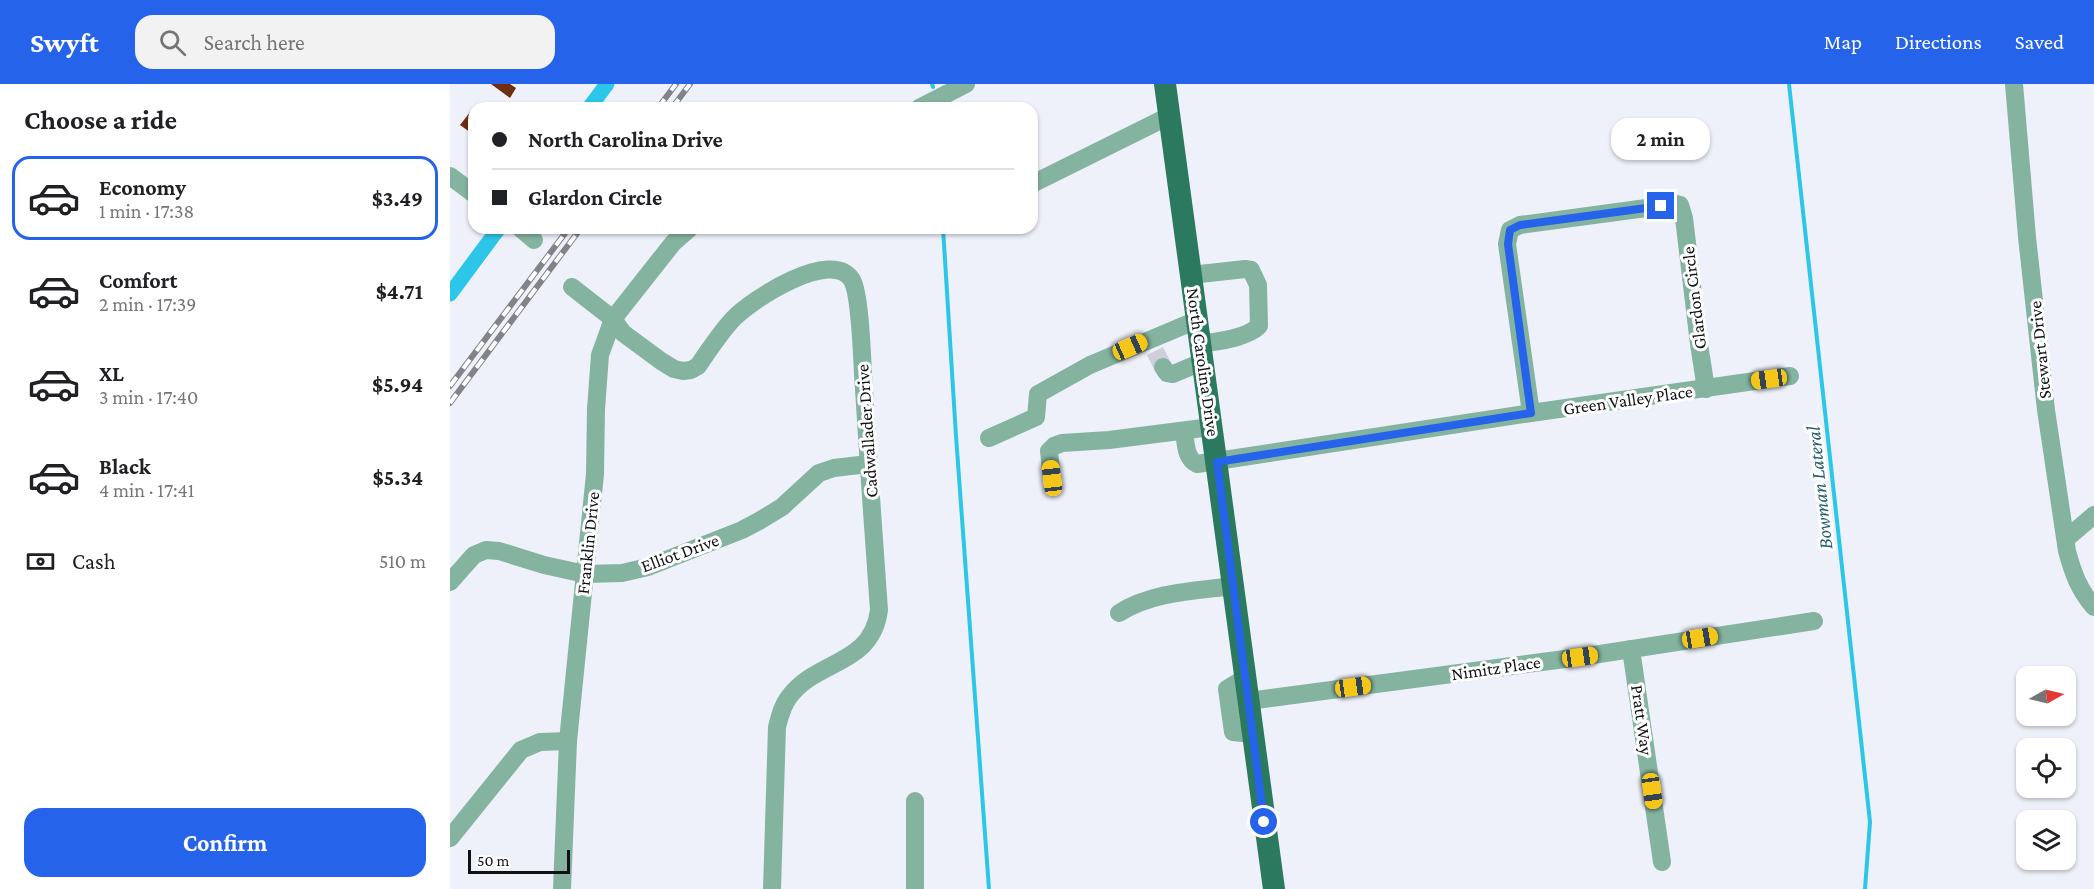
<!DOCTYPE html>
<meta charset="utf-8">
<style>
body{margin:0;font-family:"Crimson Pro",serif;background:#f2f2f2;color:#202124;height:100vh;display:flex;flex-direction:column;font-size:22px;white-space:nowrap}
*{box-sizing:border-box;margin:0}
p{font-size:20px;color:#757577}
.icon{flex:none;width:33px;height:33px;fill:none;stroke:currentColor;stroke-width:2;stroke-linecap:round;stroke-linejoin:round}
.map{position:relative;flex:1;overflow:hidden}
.panel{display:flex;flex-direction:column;background:#fff;width:450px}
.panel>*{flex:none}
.banner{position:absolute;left:18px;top:18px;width:570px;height:132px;border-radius:18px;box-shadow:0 2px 4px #0004;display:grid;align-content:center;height:132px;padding:0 24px;background:#fff}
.needle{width:39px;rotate:82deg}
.buttons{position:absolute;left:1566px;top:582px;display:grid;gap:12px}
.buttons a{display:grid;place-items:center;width:60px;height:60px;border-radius:12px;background:#fff;box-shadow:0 2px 4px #0004;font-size:30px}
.scale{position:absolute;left:18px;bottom:15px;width:102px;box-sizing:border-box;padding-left:6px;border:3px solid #101114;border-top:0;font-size:16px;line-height:21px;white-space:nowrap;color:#101114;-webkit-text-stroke:4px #fff;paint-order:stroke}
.end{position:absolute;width:27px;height:27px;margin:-14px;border:8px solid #2563eb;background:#fff;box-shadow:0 0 0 3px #fff}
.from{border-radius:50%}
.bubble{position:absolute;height:42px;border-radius:18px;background:#fff;box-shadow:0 2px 4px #0004;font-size:20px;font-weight:700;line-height:42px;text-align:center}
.car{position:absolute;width:18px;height:36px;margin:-18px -9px;border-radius:8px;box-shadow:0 0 4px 2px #0007;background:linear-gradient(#f5c518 24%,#345 0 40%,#f5c518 0 76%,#345 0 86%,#f5c518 0)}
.banner b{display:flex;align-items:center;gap:21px;height:57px;font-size:22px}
.banner b+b{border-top:2px solid #e0e0e0}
.banner i{width:15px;height:15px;background:#202124}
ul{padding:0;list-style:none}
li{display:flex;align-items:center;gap:18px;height:84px;margin:0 12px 9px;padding:0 12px;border:3px solid transparent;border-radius:18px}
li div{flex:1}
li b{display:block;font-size:22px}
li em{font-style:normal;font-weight:700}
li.selected{border-color:#2563eb}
li>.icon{width:54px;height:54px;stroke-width:1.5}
h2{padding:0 24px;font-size:27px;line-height:72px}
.pay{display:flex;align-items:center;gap:15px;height:66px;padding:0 24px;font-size:22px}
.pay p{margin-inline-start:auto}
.primary-button{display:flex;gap:12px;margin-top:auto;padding:12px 24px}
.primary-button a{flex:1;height:69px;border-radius:18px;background:#2563eb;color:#fff;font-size:24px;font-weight:700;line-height:69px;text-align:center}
header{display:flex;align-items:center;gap:36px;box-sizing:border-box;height:84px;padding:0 30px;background:#2563eb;color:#fff}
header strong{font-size:28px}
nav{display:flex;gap:33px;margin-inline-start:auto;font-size:21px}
.search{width:420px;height:54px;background:#f2f2f2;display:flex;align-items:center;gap:15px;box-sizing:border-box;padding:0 21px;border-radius:18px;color:#757577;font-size:22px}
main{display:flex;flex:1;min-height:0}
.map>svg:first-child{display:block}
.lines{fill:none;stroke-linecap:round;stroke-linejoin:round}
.stream{stroke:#2cc6e8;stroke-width:4}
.canal{stroke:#2cc6e8;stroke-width:15}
.building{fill:#702d10}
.minor-tunnel{stroke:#cecfd8;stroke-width:18;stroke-dasharray:18 9;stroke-linecap:butt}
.minor{stroke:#84b39f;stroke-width:18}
.major{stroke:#2b795f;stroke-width:22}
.rail-casing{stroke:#828389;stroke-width:6}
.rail{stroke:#fff;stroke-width:4;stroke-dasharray:11;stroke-linecap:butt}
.route{stroke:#2563eb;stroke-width:8}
.labels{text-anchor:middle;stroke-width:6;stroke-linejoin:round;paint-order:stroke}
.street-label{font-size:18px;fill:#101114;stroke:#fff}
.water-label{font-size:20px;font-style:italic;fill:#27606f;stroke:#fff}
</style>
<header>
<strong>Swyft</strong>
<div class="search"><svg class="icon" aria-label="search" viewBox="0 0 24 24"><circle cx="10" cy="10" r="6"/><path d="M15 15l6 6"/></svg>Search here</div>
<nav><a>Map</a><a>Directions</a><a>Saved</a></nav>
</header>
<main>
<section class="panel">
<h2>Choose a ride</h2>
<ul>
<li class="selected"><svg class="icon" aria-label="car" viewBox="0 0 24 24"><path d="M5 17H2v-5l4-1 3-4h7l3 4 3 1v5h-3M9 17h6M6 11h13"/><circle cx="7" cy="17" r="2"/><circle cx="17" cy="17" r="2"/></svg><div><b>Economy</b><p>1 min · 17:38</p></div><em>$3.49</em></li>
<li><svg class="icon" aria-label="car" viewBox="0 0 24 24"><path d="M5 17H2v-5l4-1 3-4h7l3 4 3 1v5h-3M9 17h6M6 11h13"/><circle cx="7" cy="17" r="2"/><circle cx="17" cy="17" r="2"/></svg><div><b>Comfort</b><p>2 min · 17:39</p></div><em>$4.71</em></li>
<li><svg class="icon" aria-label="car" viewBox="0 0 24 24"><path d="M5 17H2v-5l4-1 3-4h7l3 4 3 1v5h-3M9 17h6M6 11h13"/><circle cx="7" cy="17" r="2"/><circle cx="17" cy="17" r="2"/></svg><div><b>XL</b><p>3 min · 17:40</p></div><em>$5.94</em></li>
<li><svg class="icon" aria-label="car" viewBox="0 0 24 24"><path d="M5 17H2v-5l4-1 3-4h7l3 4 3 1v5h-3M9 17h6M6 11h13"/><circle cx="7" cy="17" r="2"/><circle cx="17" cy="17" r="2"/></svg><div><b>Black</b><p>4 min · 17:41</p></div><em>$5.34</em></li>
</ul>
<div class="pay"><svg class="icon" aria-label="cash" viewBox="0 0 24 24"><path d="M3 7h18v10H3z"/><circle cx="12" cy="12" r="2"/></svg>Cash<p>510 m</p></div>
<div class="primary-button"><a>Confirm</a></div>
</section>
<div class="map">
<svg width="1644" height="805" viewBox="0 0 1644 805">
<rect width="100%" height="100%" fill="#eff1fa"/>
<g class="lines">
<g class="stream">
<polyline points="482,0 483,3"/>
<polyline points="1339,0 1420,738 1415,805"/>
<polyline points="493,144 506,352 539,805"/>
</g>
<g class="canal">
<polyline points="139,24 157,0"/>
<polyline points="0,210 49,144"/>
</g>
</g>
<g class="building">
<polygon points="41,0 60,0 66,4 60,14"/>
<polygon points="24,23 24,51 10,41"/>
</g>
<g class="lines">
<polyline class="minor-tunnel" points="705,267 713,283"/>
<g class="minor">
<path d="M1564 0 1577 153 1596 326 1617 467C1623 489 1629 506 1644 523"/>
<polyline points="469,24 516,0"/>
<polyline points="0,92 24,110"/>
<polyline points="582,100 719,32"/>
<polyline points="70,144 84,156"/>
<path d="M741 191 795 185 801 186 808 201 809 242C795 255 768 257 750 260"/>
<path d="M122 203 163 235 173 249 211 277 224 285 233 287 241 286 248 282C259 266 270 249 283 235 301 216 382 163 402 196 410 210 412 271 413 290 418 369 423 447 429 526 422 582 367 575 339 613 332 622 330 632 327 643L322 805"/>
<polyline points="713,283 717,289 723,290 752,278"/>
<polyline points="1081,329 1057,160 1060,146 1070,141 1226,120 1230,121 1234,134 1249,260 1256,305"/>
<path d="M734 347C736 359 735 374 747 380L1081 329 1340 292"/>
<polyline points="539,354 586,333 588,310 640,281 747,236"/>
<polyline points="602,394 599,367 604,362 612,359 659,356 761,343"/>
<polyline points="1616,455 1644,431"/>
<polyline points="0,498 24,471 36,466 49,467 94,481 135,490 172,489 198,483 292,446 309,437 332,423 369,389 384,384 418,380"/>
<path d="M669 529C702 508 745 507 783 502"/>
<polyline points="1181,565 1212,778"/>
<polyline points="795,594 777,605 783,648 802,650"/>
<polyline points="798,617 1130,573 1364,537"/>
<polyline points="0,754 71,666 90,658 118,657"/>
<polyline points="112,805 118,657 145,390 146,325 150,271 163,235 223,159 240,144"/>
<polyline points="465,805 465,717"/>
</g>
<polyline class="major" points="715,0 824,805"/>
<g class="rail-casing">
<g id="rail">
<polyline points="208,24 226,0"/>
<polyline points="222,24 240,0"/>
<polyline points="0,302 119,144"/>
<polyline points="0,319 131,144"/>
</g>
</g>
<use href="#rail" class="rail"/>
</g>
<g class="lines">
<polyline class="route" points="814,738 767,378 1081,329 1058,160 1060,146 1070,141 1211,122"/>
</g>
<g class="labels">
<g class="street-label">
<text transform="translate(1244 214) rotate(-97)" y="6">Glardon Circle</text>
<text transform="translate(1590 266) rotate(-96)" y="6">Stewart Drive</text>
<text transform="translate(753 278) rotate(82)" y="6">North Carolina Drive</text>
<text transform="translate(1178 316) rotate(-8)" y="6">Green Valley Place</text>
<text transform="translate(417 347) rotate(-94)" y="6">Cadwallader Drive</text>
<text transform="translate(138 459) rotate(-84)" y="6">Franklin Drive</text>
<text transform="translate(230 469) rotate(-20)" y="6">Elliot Drive</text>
<text transform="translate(1046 584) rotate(-8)" y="6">Nimitz Place</text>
<text transform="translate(1192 636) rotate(82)" y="6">Pratt Way</text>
</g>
<g class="water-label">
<text transform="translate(1369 404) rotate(-96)" y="7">Bowman Lateral</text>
</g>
</g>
</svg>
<div class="buttons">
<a><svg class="needle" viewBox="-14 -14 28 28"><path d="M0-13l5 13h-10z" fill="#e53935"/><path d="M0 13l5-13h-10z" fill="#757577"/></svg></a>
<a><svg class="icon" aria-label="locate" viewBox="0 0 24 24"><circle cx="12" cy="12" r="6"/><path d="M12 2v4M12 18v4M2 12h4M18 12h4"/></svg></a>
<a><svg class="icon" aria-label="layers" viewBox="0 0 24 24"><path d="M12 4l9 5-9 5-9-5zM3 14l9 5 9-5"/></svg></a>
</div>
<div class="scale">50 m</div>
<i class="end from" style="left:814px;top:738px"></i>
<i class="end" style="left:1211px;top:122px"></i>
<div class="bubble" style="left:1161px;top:34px;width:99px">2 min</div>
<i class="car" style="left:680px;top:263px;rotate:66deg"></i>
<i class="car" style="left:1319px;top:295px;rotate:262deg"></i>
<i class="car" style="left:602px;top:394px;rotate:353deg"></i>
<i class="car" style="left:1250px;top:554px;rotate:81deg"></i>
<i class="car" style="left:1130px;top:573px;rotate:82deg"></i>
<i class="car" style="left:903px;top:603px;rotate:82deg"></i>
<i class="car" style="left:1202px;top:707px;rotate:172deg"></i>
<div class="banner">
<b><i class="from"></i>North Carolina Drive</b>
<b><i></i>Glardon Circle</b>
</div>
</div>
</main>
